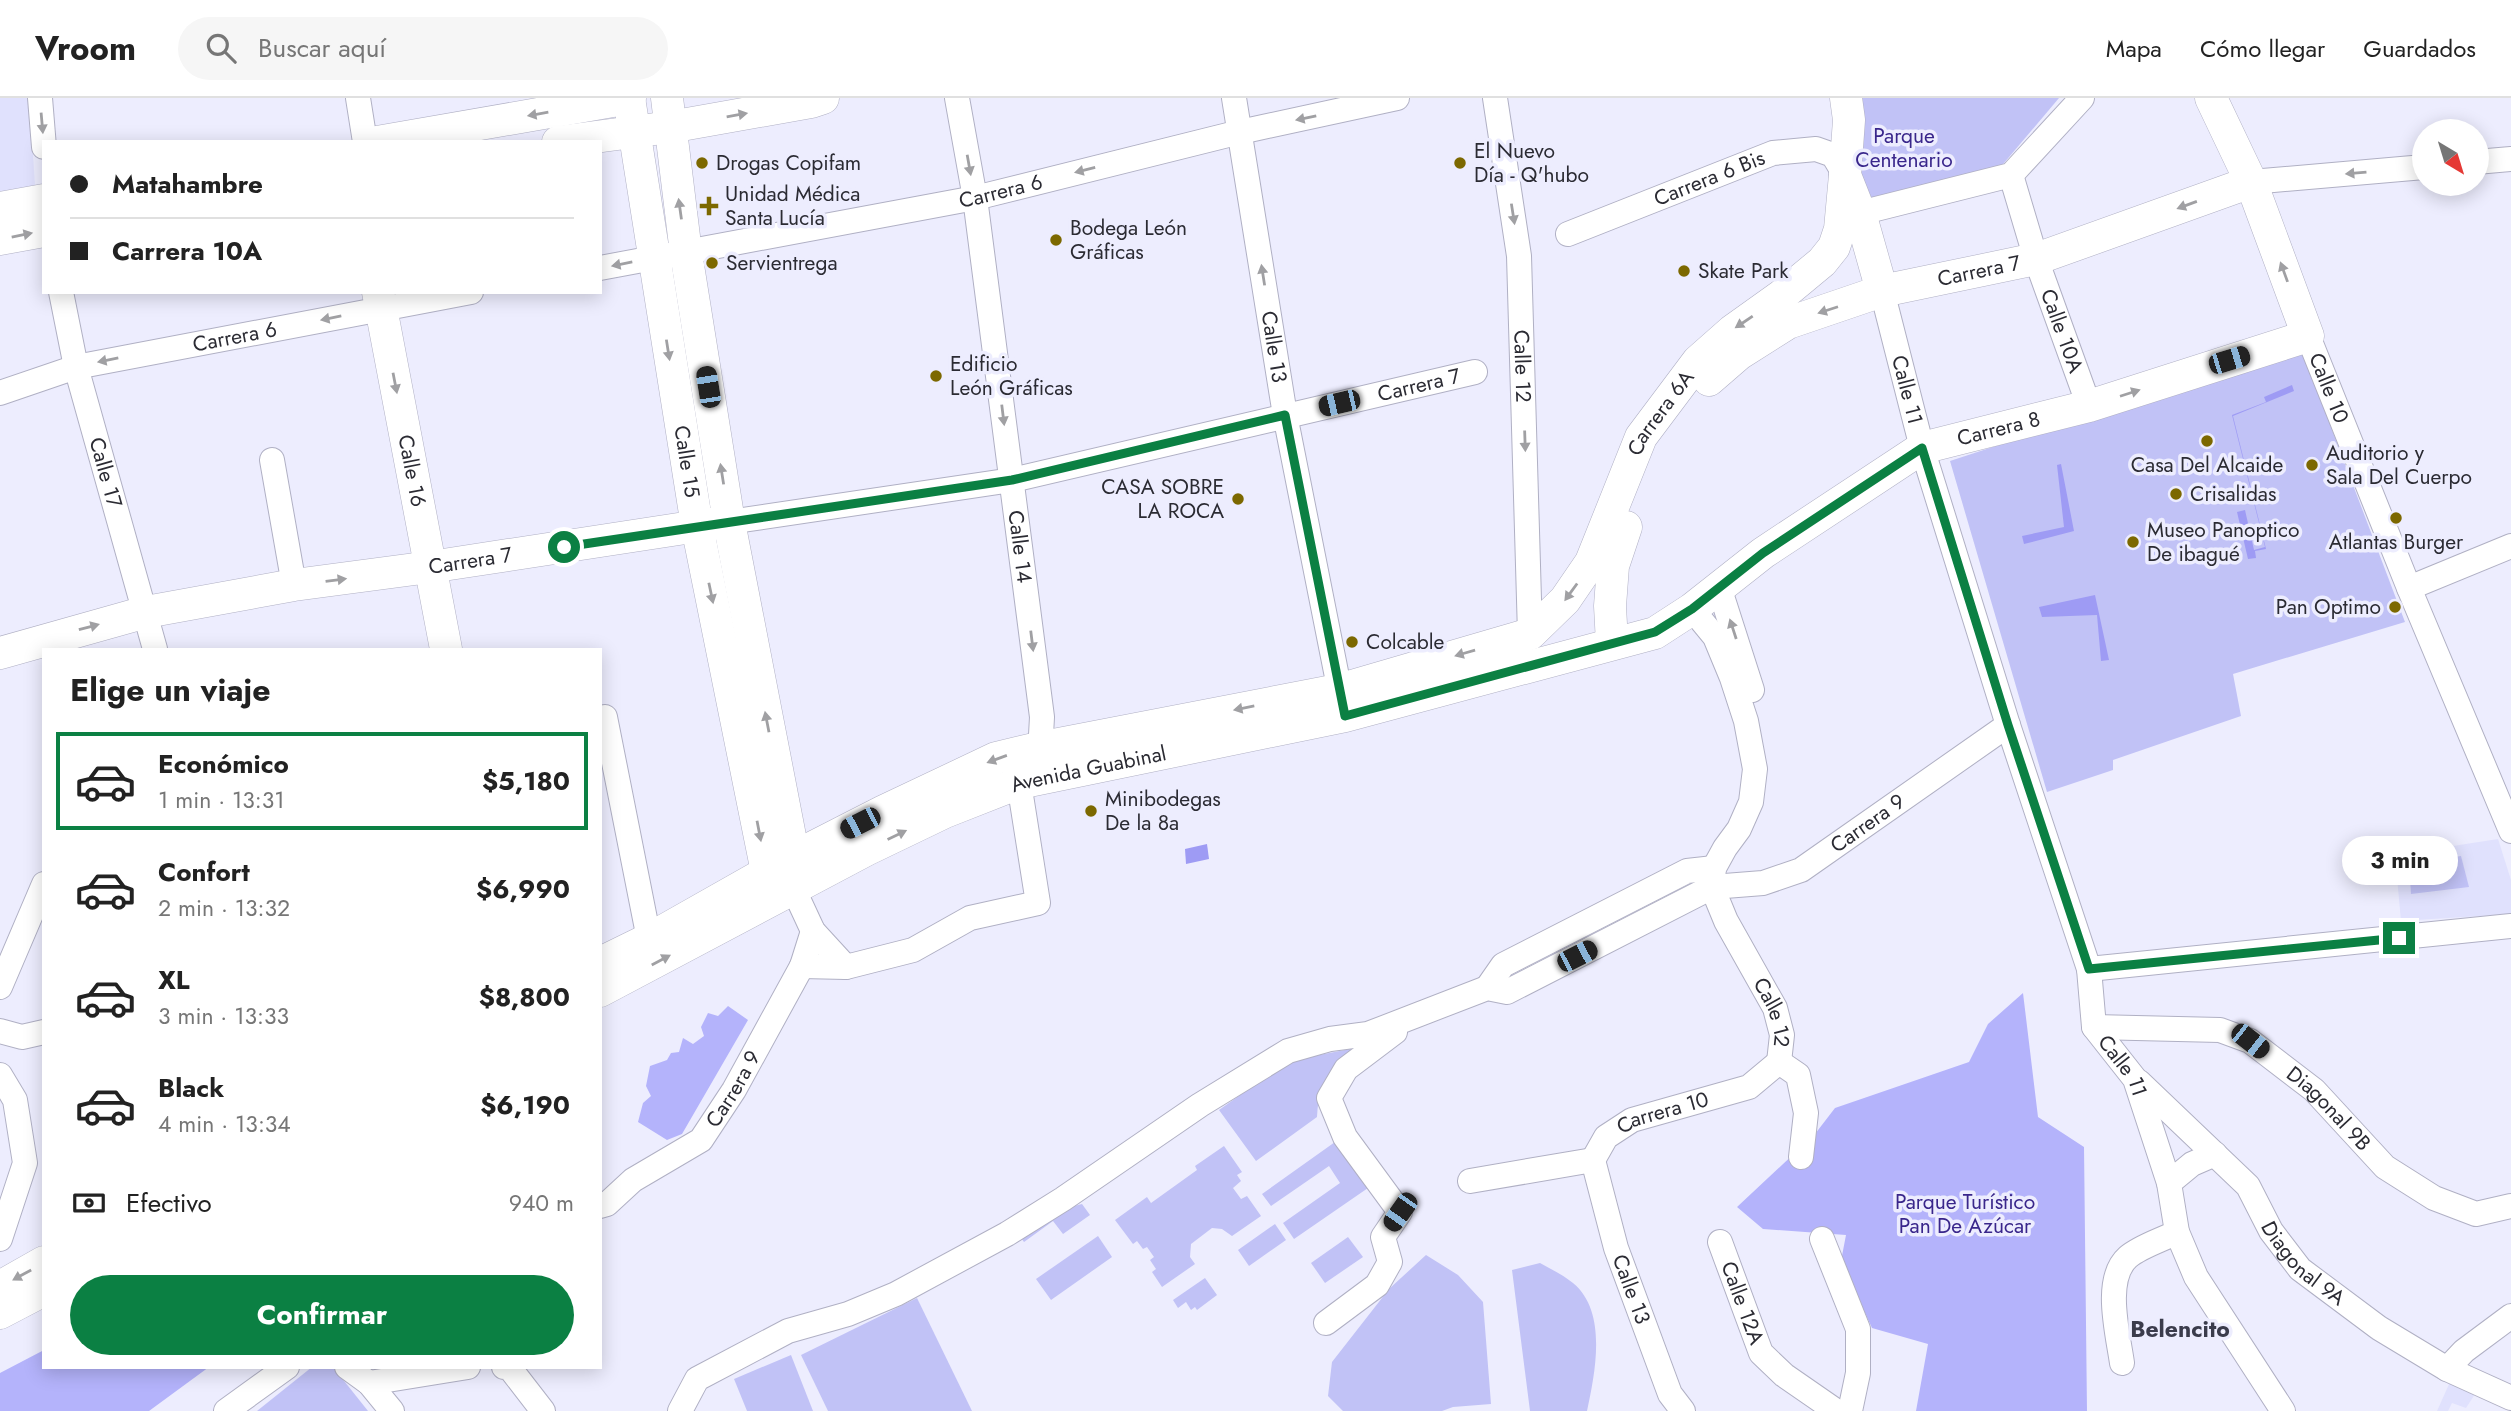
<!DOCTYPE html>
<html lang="es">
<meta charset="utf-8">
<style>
body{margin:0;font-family:Jost,sans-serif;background:#f6f6f6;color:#222;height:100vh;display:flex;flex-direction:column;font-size:26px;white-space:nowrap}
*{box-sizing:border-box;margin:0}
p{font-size:23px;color:#767676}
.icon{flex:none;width:38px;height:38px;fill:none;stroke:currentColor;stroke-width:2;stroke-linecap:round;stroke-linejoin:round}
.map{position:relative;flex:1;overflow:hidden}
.details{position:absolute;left:42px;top:550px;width:560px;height:721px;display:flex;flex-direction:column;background:#fff;border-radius:0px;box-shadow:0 4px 18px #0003}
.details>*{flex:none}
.hud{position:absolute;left:42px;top:42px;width:560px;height:154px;border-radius:0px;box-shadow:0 4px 18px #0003;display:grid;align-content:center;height:154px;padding:0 28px;background:#fff}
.needle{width:46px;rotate:142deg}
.fabs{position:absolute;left:2412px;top:21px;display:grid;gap:14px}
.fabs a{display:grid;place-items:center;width:77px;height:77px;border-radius:50%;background:#fff;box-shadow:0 4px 18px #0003;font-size:35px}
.end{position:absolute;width:32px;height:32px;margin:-16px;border:9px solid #0b8043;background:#fff;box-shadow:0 0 0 4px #fff}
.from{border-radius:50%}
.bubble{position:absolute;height:49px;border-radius:24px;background:#fff;box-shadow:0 4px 18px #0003;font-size:23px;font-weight:700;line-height:49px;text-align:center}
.car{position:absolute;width:21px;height:42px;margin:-21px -10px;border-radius:9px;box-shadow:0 0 5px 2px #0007;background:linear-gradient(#222 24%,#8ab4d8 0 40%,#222 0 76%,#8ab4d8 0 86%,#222 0)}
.hud b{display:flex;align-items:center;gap:24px;height:66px;font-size:26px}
.hud b+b{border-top:2px solid #e0e0e0}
.hud i{width:18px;height:18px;background:#222}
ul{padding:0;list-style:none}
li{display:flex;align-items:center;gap:21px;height:98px;margin:0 14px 10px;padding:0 14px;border:4px solid transparent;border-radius:0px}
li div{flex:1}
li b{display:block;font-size:26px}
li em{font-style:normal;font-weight:700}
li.active{border-color:#0b8043}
li>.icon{width:63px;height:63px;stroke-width:1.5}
h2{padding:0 28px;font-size:32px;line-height:84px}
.pay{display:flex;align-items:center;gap:18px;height:77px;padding:0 28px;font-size:26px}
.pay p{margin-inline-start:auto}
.button{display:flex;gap:14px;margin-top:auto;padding:14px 28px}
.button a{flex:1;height:80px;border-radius:42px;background:#0b8043;color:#fff;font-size:28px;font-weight:700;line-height:80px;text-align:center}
header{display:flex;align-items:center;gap:42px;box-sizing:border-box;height:98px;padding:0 35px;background:#fff;border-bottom:2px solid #e0e0e0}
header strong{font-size:33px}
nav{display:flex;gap:38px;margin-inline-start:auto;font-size:24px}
.search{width:490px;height:63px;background:#f6f6f6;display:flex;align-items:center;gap:18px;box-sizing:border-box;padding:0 24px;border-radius:38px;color:#767676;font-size:26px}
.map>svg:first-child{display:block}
.built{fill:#e0e1fd}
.green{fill:#c1c2f6}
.forest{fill:#b4b3fb}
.water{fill:#9e9bf4}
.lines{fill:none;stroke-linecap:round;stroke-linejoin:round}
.minor-casing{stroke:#b0b0c4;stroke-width:26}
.major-casing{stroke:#b0b0c4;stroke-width:33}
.minor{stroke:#fff;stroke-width:24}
.major{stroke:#fff;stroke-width:32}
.oneway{fill:#a0a0a3}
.route{stroke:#0b8043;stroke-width:9}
.poi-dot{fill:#7c6800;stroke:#ededfe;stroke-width:2.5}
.labels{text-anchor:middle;stroke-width:7;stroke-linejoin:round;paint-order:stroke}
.park-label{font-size:21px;fill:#39268b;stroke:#ededfe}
.poi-label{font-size:21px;fill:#2b2b33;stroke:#ededfe;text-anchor:start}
.street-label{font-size:21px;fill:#2b2b33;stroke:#ededfe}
.neighbourhood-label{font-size:23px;font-weight:bold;fill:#3b3c4c;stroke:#ededfe}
</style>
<header>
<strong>Vroom</strong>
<div class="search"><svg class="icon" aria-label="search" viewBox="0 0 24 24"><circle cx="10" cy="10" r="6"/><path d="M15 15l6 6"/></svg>Buscar aquí</div>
<nav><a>Mapa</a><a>Cómo llegar</a><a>Guardados</a></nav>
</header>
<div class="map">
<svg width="2511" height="1313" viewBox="0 0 2511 1313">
<rect width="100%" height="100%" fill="#ededfe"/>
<g class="built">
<polygon points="0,0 29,0 35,87 0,95"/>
<polygon points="2498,741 2511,782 2511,816 2401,823 2395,757"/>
<polygon points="2450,1284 2475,1296 2466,1310 2452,1305 2448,1313 2437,1313"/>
</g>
<g class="green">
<polygon points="1850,0 2059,0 1993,78 1860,115"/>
<polygon points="2291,251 2299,253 2304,258 2405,524 2233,576 2241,618 2113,662 2113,672 2047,694 1950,363"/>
<polygon points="2461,758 2469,789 2411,796 2409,766"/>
<path d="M1365 948C1331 973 1320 974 1317 1019L1256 1063 1219 1012 1284 966 1309 959Z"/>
<polygon points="1335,1044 1368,1090 1294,1141 1283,1125 1340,1085 1329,1068 1271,1108 1262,1096"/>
<polygon points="1224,1048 1242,1074 1237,1077 1241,1083 1233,1090 1241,1101 1247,1098 1261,1118 1232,1138 1222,1131 1212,1130 1191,1146 1190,1159 1195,1166 1162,1189 1152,1174 1156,1171 1150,1162 1154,1159 1147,1149 1143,1151 1137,1143 1133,1146 1115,1122 1147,1099 1151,1105 1197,1072 1195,1068"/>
<polygon points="1082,1106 1090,1117 1063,1136 1053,1123 1024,1144 1019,1137 1055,1113"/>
<polygon points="1275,1126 1286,1142 1249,1168 1238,1152"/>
<polygon points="1098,1138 1112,1159 1051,1202 1036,1181"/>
<polygon points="1348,1139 1363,1159 1325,1185 1311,1165"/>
<polygon points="1426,1157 1458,1177 1483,1204 1491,1306 1453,1309 1442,1313 1343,1313 1328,1298 1332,1264 1389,1191"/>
<path d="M1540 1165C1551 1171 1563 1177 1573 1185 1608 1214 1595 1275 1587 1313H1530L1512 1172Z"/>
<polygon points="1205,1180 1217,1197 1197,1212 1195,1209 1191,1212 1186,1204 1178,1210 1173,1202"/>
<polygon points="917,1200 972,1313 828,1313 801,1257"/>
<polygon points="791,1257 813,1313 747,1313 734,1281"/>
<polygon points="312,1269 333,1269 368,1313 257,1313"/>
</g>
<g class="forest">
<polygon points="2023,895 2038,1019 2084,1049 2087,1313 1916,1313 1928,1246 1872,1230 1841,1163 1846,1137 1763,1131 1737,1109 1815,1036 1835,1010 1969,964 1988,926"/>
<polygon points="728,908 748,922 682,1036 667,1042 638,1024 643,1005 651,998 646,988 650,968 667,962 671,955 679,954 683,940 693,946 704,938 701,929 708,915 718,918"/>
<polygon points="44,1252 44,1269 209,1269 149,1313 0,1313 0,1275"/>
</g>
<g class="water">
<polygon points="2292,287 2294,293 2233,318 2266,451 2255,453 2256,460 2248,461 2237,414 2245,412 2254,452 2265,449 2232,317 2266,304 2264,299"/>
<polygon points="2061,366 2074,433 2024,446 2022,438 2064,429 2057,367"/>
<polygon points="2095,497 2109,562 2101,563 2097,517 2042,519 2039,509"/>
<polygon points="1207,746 1209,761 1186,766 1185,751"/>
</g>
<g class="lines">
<g class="minor-casing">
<g id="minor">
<polyline points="40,0 44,49"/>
<polyline points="358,0 365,44"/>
<path id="s1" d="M957 0 975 100 1042 619 1041 637 1038 650"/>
<path id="s2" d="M1234 0 1285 317 1343 609"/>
<path id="s3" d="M1495 0 1519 158 1530 536"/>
<polyline points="2476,64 2511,61"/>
<path id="s4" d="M2011 77 2036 161 2089 308"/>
<polyline points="2251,84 2424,69"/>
<polyline points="1848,125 1860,115 2011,77 2082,0"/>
<path id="s5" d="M1568 136 1773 55 1816 51 1833 57 1845 77"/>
<path id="s6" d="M600 170 975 100 1240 34 1397 0"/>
<path id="s7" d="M1882 193 1922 350 2008 627 2089 871 2094 929 2135 981 2169 1085 2177 1134 2196 1179 2283 1313"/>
<path id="s8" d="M61 194 76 269 155 551"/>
<path id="s9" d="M2308 238 2409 490 2511 733"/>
<path id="s10" d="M0 295 76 269 471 194"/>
<polyline points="272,362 294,487"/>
<path id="s11" d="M729 424 1012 382 1475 274"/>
<polyline points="1719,489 1752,592"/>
<polyline points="2409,490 2511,448"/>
<path id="s12" d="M1692 511 1715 539 1732 580 1746 623 1755 671 1751 704 1739 731 1725 750 1714 770 1712 789 1726 823 1775 910 1782 937 1779 964"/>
<polyline points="605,619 649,841"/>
<polyline points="794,792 813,833 846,869"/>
<polyline points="802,868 846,869 913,852 970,820 1038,805 1019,685"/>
<polyline points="2089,871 2511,828"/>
<polyline points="0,889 44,786"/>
<polyline points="1487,890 1503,867 1687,773 1714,770"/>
<path id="s13" d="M2094 929 2220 932 2250 943 2314 992 2385 1069 2434 1100 2476 1116 2511 1108"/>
<polyline points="0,933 22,939 44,934"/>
<polyline points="1779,964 1798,977 1806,1015 1801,1059"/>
<polyline points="0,977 15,1002 25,1065 0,1141"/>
<path id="s14" d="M2139 984 2248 1088 2271 1133 2300 1171 2379 1230 2447 1271 2511 1300"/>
<path id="s15" d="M1593 1062 1616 1150 1670 1296 1683 1313"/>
<path id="s16" d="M1593 1062 1606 1039 1632 1022 1749 989 1779 964"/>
<polyline points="1470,1083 1593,1062"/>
<polyline points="2169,1085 2192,1066 2215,1056"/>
<path id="s17" d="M600 1108 607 1106 633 1082 701 1042 734 992 802 868 813 833"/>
<polyline points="1822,1141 1858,1231 1858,1275 1850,1313"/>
<path id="s18" d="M1720 1144 1761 1255 1784 1277 1836 1313"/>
<polyline points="1326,1225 1377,1187 1390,1164 1383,1139 1400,1114 1345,1039 1329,1000 1346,971 1395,934"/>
<path d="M2122 1265C2118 1236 2103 1181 2128 1159 2141 1148 2162 1142 2177 1134"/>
<polyline points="347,1269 369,1285 392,1313"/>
<polyline points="504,1269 509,1269 543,1313"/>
<polyline points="2447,1271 2464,1253 2511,1218"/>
<polyline points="369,1285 468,1269"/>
<polyline points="226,1313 287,1269"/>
<path id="s19" d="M680 1313 697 1281 788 1233 848 1216 896 1196 1007 1136 1063 1101 1200 1007 1288 953 1330 941 1368 936 1487 890 1507 894 1712 789 1763 785 1801 772 2008 627"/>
</g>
</g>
<g class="major-casing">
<g id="major">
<path id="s20" d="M629 0 697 428 767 774 781 784"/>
<polyline points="667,0 686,155 729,424 794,759 794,779"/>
<polyline points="1846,0 1849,22 1845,77 1860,115 1882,193"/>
<polyline points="377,44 630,0"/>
<polyline points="558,44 670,29 811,4 823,0"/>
<polyline points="0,110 44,102"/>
<polyline points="0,141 44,133"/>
<path id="s21" d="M378 194 446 551"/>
<path id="s22" d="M1709 282 1739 256 1788 225 1882 193 2036 161 2251 84"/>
<polyline points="1612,545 1610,508 1613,468 1626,429"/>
<path id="s23" d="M0 555 146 514 294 487 430 469 718 425"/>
<path id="s24" d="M600 865 649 841 794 759 882 714 996 660 1038 650 1338 592 1530 536 1565 502 1591 464 1641 339 1698 263 1732 233 1781 198 1822 164 1834 149 1840 131 1845 77"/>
<path id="s25" d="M600 893 866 752 945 714 1019 685 1345 618 1655 535 1692 511 1763 455 1922 350 2089 308 2308 238 2251 84 2211 0"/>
<polyline points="0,1189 44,1164"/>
<polyline points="0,1215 44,1192"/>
</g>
</g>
<use href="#minor" class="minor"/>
<use href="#major" class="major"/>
</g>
<defs><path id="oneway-solid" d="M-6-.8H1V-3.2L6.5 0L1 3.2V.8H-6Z" transform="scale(1.75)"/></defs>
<g class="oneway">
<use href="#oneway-solid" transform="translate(538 16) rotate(170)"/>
<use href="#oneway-solid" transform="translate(737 17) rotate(-10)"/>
<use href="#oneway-solid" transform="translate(1306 20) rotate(168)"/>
<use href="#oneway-solid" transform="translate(42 25) rotate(85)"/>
<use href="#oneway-solid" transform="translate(969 67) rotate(80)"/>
<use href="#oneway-solid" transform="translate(1085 72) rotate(166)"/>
<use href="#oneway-solid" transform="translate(2356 75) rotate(175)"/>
<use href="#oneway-solid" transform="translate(2187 107) rotate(160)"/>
<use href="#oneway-solid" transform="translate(680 111) rotate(-98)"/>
<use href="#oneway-solid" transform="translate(1513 116) rotate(81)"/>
<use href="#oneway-solid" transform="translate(22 137) rotate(-11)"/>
<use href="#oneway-solid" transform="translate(622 166) rotate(169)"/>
<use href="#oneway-solid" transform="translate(2284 174) rotate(-110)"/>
<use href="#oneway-solid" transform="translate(1263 177) rotate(-99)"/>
<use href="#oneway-solid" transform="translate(1828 212) rotate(162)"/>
<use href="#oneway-solid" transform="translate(331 220) rotate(169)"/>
<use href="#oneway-solid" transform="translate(1744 224) rotate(146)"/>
<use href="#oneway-solid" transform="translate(668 252) rotate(81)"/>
<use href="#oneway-solid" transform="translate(108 262) rotate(169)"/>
<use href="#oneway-solid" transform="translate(395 285) rotate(79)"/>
<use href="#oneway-solid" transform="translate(2130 295) rotate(-18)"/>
<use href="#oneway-solid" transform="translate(1003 317) rotate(83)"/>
<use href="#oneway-solid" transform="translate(1525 343) rotate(88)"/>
<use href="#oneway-solid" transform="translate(722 376) rotate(-99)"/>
<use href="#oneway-solid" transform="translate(336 482) rotate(-7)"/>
<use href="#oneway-solid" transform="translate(1571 494) rotate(126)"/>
<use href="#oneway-solid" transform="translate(711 495) rotate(78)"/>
<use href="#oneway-solid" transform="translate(89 529) rotate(-15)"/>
<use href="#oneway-solid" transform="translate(1733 531) rotate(-108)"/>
<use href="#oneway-solid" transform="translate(1032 543) rotate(83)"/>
<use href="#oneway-solid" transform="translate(1465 555) rotate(164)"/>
<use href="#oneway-solid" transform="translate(1244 610) rotate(169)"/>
<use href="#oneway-solid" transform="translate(767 624) rotate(-101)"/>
<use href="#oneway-solid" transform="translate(997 661) rotate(160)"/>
<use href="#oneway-solid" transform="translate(759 733) rotate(79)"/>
<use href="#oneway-solid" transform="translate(897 737) rotate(-26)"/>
<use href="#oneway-solid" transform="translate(661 862) rotate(-28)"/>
<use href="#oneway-solid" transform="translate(22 1177) rotate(151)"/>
</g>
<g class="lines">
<polyline class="route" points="564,449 1012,382 1285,317 1345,618 1655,534 1692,511 1763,455 1922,350 2008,627 2089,871 2399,840"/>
</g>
<g class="poi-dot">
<circle cx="702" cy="65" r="7"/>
<circle cx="1460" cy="65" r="7"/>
<path d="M705.5 97.5h7v7h7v7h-7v7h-7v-7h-7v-7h7z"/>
<circle cx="1056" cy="142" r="7"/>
<circle cx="712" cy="165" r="7"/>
<circle cx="1684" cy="173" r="7"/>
<circle cx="936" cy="278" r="7"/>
<circle cx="2207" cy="343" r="7"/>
<circle cx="2312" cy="367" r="7"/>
<circle cx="2176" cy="396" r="7"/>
<circle cx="1238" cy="401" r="7"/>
<circle cx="2396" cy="420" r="7"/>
<circle cx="2133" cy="444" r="7"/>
<circle cx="2395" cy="509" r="7"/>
<circle cx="1352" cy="544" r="7"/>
<circle cx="1091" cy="713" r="7"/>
</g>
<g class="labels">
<g class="park-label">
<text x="1904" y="45">Parque<tspan x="1904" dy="24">Centenario</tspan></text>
<text x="1965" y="1111">Parque Turístico<tspan x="1965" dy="24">Pan De Azúcar</tspan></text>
</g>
<g class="poi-label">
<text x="1474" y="60">El Nuevo<tspan x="1474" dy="24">Día - Q'hubo</tspan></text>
<text x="716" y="72">Drogas Copifam</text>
<text x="725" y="103">Unidad Médica<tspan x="725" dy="24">Santa Lucía</tspan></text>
<text x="1070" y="137">Bodega León<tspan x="1070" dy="24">Gráficas</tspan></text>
<text x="726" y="172">Servientrega</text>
<text x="1698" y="180">Skate Park</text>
<text x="950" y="273">Edificio<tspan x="950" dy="24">León Gráficas</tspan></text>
<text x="2326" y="362">Auditorio y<tspan x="2326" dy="24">Sala Del Cuerpo</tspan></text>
<text x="2207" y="374" text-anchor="middle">Casa Del Alcaide</text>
<text x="1224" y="396" text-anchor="end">CASA SOBRE<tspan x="1224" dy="24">LA ROCA</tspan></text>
<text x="2190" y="403">Crisalidas</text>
<text x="2147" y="439">Museo Panoptico<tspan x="2147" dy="24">De ibagué</tspan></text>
<text x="2396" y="451" text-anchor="middle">Atlantas Burger</text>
<text x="2381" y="516" text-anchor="end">Pan Optimo</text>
<text x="1366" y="551">Colcable</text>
<text x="1105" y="708">Minibodegas<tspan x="1105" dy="24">De la 8a</tspan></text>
</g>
<g class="street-label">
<text dy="7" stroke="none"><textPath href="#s5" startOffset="152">Carrera 6 Bis</textPath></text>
<text dy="7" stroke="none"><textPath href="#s6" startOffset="408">Carrera 6</textPath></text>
<text dy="7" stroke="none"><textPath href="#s22" startOffset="296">Carrera 7</textPath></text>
<text dy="7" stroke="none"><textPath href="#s4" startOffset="164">Calle 10A</textPath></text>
<text dy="7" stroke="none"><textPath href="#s10" startOffset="242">Carrera 6</textPath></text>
<text dy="7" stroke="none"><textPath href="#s2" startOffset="252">Calle 13</textPath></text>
<text dy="7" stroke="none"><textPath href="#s3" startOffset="270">Calle 12</textPath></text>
<text dy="7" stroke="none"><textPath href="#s11" startOffset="704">Carrera 7</textPath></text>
<text dy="7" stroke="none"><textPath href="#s9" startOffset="56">Calle 10</textPath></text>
<text dy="7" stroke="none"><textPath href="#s7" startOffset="102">Calle 11</textPath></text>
<text dy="7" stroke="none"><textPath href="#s24" startOffset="1255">Carrera 6A</textPath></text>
<text dy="7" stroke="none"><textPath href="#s25" startOffset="1526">Carrera 8</textPath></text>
<text dy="7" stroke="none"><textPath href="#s20" startOffset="368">Calle 15</textPath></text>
<text dy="7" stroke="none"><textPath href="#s8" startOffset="186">Calle 17</textPath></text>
<text dy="7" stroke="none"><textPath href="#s21" startOffset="182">Calle 16</textPath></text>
<text dy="7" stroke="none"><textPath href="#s1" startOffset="453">Calle 14</textPath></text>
<text dy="7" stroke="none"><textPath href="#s23" startOffset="480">Carrera 7</textPath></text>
<text dy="7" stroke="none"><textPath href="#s25" startOffset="539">Avenida Guabinal</textPath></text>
<text dy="7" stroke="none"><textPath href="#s19" startOffset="1348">Carrera 9</textPath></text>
<text dy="7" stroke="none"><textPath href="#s12" startOffset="443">Calle 12</textPath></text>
<text dy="7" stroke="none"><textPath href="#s7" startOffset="816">Calle 11</textPath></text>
<text dy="7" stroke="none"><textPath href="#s17" startOffset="182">Carrera 9</textPath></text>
<text dy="7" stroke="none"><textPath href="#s13" startOffset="262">Diagonal 9B</textPath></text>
<text dy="7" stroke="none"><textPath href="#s16" startOffset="89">Carrera 10</textPath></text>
<text dy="7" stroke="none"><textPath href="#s14" startOffset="247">Diagonal 9A</textPath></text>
<text dy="7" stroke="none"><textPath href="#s15" startOffset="135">Calle 13</textPath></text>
<text dy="7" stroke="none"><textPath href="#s18" startOffset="65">Calle 12A</textPath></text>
</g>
<g class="neighbourhood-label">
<text x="2180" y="1239">Belencito</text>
</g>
</g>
</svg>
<div class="fabs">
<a><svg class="needle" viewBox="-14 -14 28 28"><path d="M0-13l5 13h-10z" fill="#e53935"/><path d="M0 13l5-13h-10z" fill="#767676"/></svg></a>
</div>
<i class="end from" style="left:564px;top:449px"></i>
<i class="end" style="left:2399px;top:840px"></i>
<div class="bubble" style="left:2342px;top:738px;width:116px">3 min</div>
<i class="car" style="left:2229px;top:262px;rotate:73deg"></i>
<i class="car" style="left:708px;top:289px;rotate:351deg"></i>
<i class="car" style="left:1339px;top:305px;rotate:257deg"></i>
<i class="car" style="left:860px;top:725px;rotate:243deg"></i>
<i class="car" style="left:1577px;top:858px;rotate:63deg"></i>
<i class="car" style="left:2250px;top:943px;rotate:128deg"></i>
<i class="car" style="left:1400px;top:1114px;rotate:215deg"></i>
<div class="hud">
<b><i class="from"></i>Matahambre</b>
<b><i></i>Carrera 10A</b>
</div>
<section class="details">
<h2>Elige un viaje</h2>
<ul>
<li class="active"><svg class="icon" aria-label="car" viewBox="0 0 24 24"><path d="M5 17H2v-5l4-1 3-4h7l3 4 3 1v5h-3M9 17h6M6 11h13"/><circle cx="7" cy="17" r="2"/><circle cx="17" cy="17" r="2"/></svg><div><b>Económico</b><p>1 min · 13:31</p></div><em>$5,180</em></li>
<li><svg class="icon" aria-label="car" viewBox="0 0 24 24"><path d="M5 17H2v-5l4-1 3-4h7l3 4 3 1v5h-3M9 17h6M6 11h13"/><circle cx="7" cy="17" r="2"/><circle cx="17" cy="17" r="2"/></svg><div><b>Confort</b><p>2 min · 13:32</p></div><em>$6,990</em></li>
<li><svg class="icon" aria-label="car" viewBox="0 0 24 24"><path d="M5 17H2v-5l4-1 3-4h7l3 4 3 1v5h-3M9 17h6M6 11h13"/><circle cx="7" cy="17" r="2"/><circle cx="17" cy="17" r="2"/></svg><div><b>XL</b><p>3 min · 13:33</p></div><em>$8,800</em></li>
<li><svg class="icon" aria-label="car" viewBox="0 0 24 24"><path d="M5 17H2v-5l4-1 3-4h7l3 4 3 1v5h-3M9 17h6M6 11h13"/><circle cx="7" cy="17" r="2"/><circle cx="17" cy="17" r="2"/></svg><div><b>Black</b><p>4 min · 13:34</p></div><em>$6,190</em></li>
</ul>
<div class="pay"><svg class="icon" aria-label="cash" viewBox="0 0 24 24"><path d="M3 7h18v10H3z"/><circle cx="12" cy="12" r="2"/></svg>Efectivo<p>940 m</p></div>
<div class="button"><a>Confirmar</a></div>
</section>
</div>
